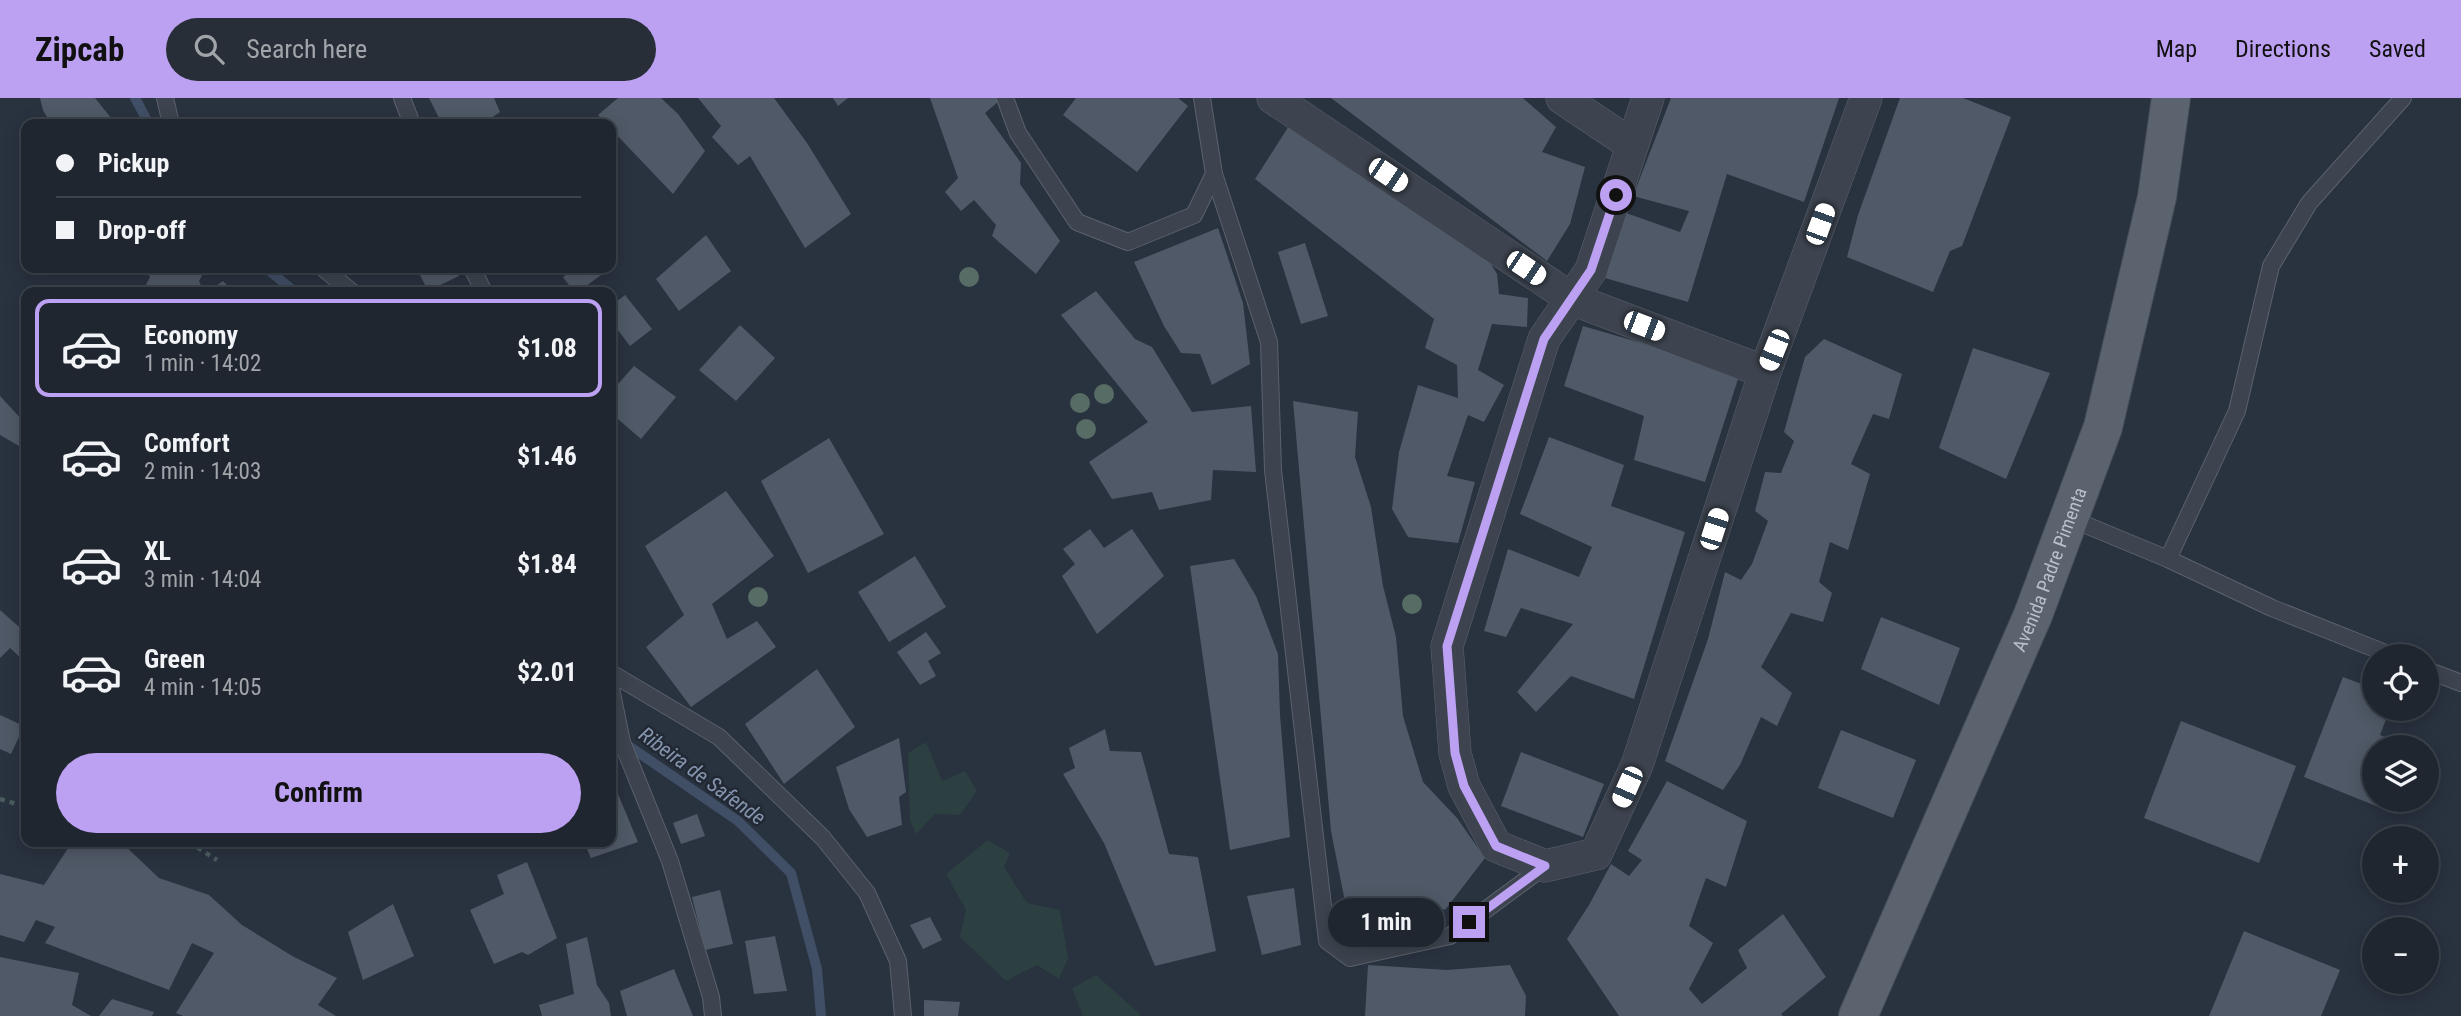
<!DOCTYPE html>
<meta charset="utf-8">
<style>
body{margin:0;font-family:"Roboto Condensed",sans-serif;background:#272e37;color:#f1f3f6;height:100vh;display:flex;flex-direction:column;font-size:26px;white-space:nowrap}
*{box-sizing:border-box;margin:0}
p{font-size:23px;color:#a1a5aa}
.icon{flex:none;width:38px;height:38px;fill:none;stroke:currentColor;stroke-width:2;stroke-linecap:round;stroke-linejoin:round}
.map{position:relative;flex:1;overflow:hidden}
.side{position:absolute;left:21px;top:189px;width:595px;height:560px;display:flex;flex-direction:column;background:#1f262f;border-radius:14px;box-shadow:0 4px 18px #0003,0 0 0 2px #3c434b}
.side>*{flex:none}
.banner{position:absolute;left:21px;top:21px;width:595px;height:154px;border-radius:14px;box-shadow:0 4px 18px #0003,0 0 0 2px #3c434b;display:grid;align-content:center;height:154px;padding:0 35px;background:#1f262f}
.controls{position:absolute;left:2362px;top:546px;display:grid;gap:14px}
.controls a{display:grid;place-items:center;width:77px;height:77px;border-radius:50%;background:#1f262f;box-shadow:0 4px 18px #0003,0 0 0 2px #3c434b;font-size:35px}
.end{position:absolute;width:32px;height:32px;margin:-16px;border:9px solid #bca0f2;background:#111;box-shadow:0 0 0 4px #111}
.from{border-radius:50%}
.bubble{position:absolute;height:49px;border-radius:24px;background:#1f262f;box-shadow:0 4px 18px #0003,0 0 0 2px #3c434b;font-size:23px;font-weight:700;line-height:49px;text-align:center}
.car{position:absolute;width:21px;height:42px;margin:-21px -10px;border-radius:9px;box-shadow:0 0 5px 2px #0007;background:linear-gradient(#fff 24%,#345 0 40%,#fff 0 76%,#345 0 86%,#fff 0)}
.banner b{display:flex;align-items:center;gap:24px;height:66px;font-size:26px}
.banner b+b{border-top:2px solid #3c434b}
.banner i{width:18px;height:18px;background:#f1f3f6}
ul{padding:12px 0 0;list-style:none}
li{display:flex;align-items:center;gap:21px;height:98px;margin:0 14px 10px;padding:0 21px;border:4px solid transparent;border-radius:14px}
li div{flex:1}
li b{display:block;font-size:26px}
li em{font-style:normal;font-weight:700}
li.current{border-color:#bca0f2}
li>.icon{width:63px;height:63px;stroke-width:1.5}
.cta{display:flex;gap:14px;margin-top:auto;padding:14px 35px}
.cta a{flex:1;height:80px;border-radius:42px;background:#bca0f2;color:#111;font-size:28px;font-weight:700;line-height:80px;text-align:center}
header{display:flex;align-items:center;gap:42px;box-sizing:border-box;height:98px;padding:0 35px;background:#bca0f2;color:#111}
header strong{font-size:33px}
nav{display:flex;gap:38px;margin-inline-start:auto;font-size:24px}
.search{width:490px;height:63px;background:#272e37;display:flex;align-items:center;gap:18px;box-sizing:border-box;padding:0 24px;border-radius:38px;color:#a1a5aa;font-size:26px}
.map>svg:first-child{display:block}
.green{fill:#2c3f41}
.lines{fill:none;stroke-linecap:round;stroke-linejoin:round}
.stream{stroke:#414f66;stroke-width:10}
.building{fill:#505967}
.lane-casing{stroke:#5b626c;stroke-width:18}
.street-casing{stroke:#5b626c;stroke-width:33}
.primary-casing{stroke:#474d58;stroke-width:40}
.path{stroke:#4b5c5f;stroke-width:4.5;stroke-dasharray:5 5;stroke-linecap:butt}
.lane{stroke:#3d444f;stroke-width:16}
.street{stroke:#3d444f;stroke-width:32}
.primary{stroke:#5b636f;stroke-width:38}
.tree{fill:#566c65}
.route{stroke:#bca0f2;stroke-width:9}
.labels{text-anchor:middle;stroke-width:5;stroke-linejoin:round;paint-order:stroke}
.street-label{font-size:19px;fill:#babfc9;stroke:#222934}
.water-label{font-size:21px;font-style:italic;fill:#8595ad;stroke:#222934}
</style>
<header>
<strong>Zipcab</strong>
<div class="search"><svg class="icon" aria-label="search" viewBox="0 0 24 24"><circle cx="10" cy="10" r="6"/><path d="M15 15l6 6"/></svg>Search here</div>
<nav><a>Map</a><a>Directions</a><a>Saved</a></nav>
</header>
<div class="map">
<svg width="2461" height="918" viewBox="0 0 2461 918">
<rect width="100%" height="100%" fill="#29323f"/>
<g class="green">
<polygon points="926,644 942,683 965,673 977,693 960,717 935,716 916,736 910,722 908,655"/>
<polygon points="988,742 1010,755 1004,769 1027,805 1060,812 1068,861 1059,881 1037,867 1006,883 960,839 966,812 946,776"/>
<polygon points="1096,877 1140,916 1139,918 1083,918 1072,890"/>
</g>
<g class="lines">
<g class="stream">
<polyline points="135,0 149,26"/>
<polyline points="266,170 295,194"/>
<polyline points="623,644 738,723 791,775 817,871 821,918"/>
</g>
</g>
<g class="building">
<polygon points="40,0 95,0 116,26 51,26 43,12"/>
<polygon points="429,0 494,0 500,14 482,26 442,26"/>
<polygon points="618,0 661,0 678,16 705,53 673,96 611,31 611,26 606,26 598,17"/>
<polygon points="698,0 774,0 807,45 851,116 805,150 750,58 738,67 712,39 721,28"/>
<polygon points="833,0 848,0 838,8"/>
<polygon points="930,0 997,0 999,3 985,15 1021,65 1020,86 1060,143 1036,176 992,138 996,127 974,102 961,113 945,94 958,80"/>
<polygon points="1076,0 1178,0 1188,8 1137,74 1063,17"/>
<polygon points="1331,0 1523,0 1556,29 1542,54 1585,69 1570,126 1547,163"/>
<polygon points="1671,0 1839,0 1804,104 1727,76 1688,204 1605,180 1626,115 1680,134 1689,113 1633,98"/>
<polygon points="1900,0 1963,0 2011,19 1962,148 1950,153 1933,194 1847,159 1858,117"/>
<polygon points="1294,20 1488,161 1497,176 1499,196 1528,200 1527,229 1492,226 1478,272 1504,287 1484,324 1468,317 1447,378 1475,384 1458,445 1408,439 1392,411 1399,354 1418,287 1458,300 1457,267 1425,250 1434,221 1255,81"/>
<polygon points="1218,130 1243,205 1250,266 1212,287 1200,256 1181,255 1164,228 1134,164"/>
<polygon points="706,137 731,173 679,213 656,181"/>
<polygon points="1305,145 1328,218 1301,226 1278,154"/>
<polygon points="144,170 206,170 199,183 204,194 142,194 150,179"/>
<polygon points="424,170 455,170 459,178 428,193 418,173"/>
<polygon points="576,170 596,170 601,177 578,194 574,194 563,179"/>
<polygon points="223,183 234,194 207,194"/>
<polygon points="557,187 564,194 548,194"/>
<polygon points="1096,193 1135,241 1152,249 1192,314 1251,308 1256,374 1213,372 1211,402 1159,412 1152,394 1112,401 1089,364 1148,324 1061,217"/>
<polygon points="625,197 652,231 630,248 611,223 611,208"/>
<polygon points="740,227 775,260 736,303 699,272"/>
<polygon points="1583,228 1662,251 1738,281 1705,384 1634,362 1644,318 1564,288"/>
<polygon points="1824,241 1902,276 1889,321 1873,316 1851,366 1870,376 1848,452 1830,444 1819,484 1832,495 1823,524 1791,515 1761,569 1792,595 1777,628 1761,619 1740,667 1723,692 1665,663 1708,541 1725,474 1741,482 1752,466 1768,423 1755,413 1765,374 1781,375 1794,343 1784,334 1805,259"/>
<polygon points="1973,250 2050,275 2006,381 1939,350"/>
<polygon points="634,268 676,299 641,341 611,315 611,294"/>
<polygon points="0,298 26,326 26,339 19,348 0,337"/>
<polygon points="1293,303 1358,314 1355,359 1371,409 1383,488 1396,539 1403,618 1423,684 1457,720 1485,760 1445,812 1419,801 1402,813 1389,830 1351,834 1331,733"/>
<polygon points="1549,339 1624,367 1611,408 1685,434 1634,601 1571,578 1536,614 1517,594 1573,526 1521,510 1506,539 1484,533 1508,451 1579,479 1592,449 1520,416"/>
<polygon points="829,340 884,436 808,475 761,383"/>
<polygon points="726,393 774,458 712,506 727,541 757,523 776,549 691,609 646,549 684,517 645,448"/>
<polygon points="1090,431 1104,450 1132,431 1164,478 1097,536 1062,478 1075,466 1063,451"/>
<polygon points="915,458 946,509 889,544 858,494"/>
<polygon points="1234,461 1256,498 1278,556 1280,617 1290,739 1230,752 1190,468"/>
<polygon points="0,512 26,535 26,565 10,550 0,560"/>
<polygon points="1881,519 1960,550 1939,607 1861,571"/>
<polygon points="926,534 941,555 928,563 936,578 920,587 897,554"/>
<polygon points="817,571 855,629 784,686 745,626"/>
<polygon points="2343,579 2375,591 2375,611 2390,611 2380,637 2410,649 2375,649 2375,702 2401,702 2396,716 2304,679"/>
<polygon points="0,617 24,628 11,656 0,651"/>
<polygon points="2181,623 2296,668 2259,765 2144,720"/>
<polygon points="1105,631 1110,653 1141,654 1169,756 1198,759 1216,853 1155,868 1104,745 1063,676 1075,670 1069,650"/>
<polygon points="1841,632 1916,662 1893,720 1818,690"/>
<polygon points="899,640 906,694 899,699 902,727 867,739 849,711 836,669"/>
<polygon points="1521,654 1604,686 1583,739 1501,708"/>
<polygon points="1667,683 1747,723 1726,789 1706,780 1689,828 1713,845 1689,891 1702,906 1747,870 1738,852 1783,816 1826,879 1781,916 1783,918 1619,918 1567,841 1589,807 1611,766 1629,778 1642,762 1628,753"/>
<polygon points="611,684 613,684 638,744 591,760 584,744 611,744"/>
<polygon points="697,716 705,738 681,746 673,725"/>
<polygon points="72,744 121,744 159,780 209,797 242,827 294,859 337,880 318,907 336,918 183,918 176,915 214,855 192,845 169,892 45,845 55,829 36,822 24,844 0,837 0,776 44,787"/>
<polygon points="527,764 557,840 528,857 522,854 494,866 470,812 504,796 497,777"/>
<polygon points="1294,790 1301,847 1262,857 1247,798"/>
<polygon points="720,792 733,846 705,852 692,799"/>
<polygon points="393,806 414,858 363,882 348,834"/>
<polygon points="930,819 942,842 923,851 910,827"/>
<polygon points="2244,833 2340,872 2321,918 2209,918"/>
<polygon points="775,838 787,893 754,896 745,843"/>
<polygon points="587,839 597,887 609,905 611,918 542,918 539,907 574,896 566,846"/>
<polygon points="0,859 79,875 72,907 91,918 0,918"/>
<polygon points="1368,867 1447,872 1510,867 1526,898 1525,918 1365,918"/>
<polygon points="674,871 693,918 627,918 620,893"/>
<polygon points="112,901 154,914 152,918 99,918"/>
<polygon points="924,902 960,904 958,918 924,918"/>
</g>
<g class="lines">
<g class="lane-casing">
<g id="lane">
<polyline points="165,0 171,26"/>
<polyline points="402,0 412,26"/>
<polyline points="1005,0 1018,35 1077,124 1128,144 1194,117 1214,76 1202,0"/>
<polyline points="1214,76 1269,244 1273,372 1327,843 1350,860 1450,838 1545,768"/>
<polyline points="323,170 352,194"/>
<polyline points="472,170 484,194"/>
<polyline points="2069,420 2168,461 2237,313 2271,168 2309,105 2403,0"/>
<polyline points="2168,461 2272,510 2393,558"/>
<polyline points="2427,572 2461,585"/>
<polyline points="611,575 719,639 823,740 867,795 898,863 903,918"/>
<polyline points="611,590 622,644 670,763 711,899 713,918"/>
</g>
</g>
<g class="street-casing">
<g id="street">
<polyline points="1273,0 1572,201 1765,274"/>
<polyline points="1562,0 1632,47"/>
<polyline points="1648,0 1591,172 1544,241 1447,548 1455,655 1464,688 1496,748 1545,768 1596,756 1637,667 1765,274 1866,0"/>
</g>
</g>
<g class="primary-casing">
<g id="primary">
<path id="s1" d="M1858 918 2033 517 2103 329 2157 99 2171 0"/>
</g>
</g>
<g class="path">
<polyline points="0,701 26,709"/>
<polyline points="189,744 217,762"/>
</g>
<use href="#lane" class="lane"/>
<use href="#street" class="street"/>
<use href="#primary" class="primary"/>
</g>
<g class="tree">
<circle cx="969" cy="179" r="10"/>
<circle cx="1104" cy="296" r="10"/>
<circle cx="1080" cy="305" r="10"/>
<circle cx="1086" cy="331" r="10"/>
<circle cx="758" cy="499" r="10"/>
<circle cx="1412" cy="506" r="10"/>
</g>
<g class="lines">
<polyline class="route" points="1469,824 1545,768 1496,748 1464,688 1455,655 1447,548 1544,241 1591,172 1616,97"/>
</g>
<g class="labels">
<g class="street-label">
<text dy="7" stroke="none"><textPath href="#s1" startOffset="486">Avenida Padre Pimenta</textPath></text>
</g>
<g class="water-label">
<text transform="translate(702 678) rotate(36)" y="7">Ribeira de Safende</text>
</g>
</g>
</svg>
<div class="controls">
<a><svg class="icon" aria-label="locate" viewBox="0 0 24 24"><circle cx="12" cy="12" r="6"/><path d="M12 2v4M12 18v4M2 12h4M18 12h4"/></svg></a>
<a><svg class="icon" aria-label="layers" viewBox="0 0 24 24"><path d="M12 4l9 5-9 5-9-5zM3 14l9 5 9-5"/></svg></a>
<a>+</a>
<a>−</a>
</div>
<i class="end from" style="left:1616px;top:97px"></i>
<i class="end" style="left:1469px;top:824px"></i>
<div class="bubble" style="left:1328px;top:800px;width:116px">1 min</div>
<i class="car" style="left:1388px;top:77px;rotate:124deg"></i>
<i class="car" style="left:1820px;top:126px;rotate:20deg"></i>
<i class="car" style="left:1526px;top:170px;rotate:124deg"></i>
<i class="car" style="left:1644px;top:228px;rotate:111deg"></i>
<i class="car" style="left:1774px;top:252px;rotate:202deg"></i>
<i class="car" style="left:1714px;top:431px;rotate:18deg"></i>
<i class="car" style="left:1627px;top:689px;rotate:204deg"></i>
<div class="banner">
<b><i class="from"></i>Pickup</b>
<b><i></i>Drop-off</b>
</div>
<section class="side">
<ul>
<li class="current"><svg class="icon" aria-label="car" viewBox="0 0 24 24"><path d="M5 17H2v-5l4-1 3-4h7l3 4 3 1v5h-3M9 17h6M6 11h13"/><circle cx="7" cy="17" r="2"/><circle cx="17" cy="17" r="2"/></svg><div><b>Economy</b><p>1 min · 14:02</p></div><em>$1.08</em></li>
<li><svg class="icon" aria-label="car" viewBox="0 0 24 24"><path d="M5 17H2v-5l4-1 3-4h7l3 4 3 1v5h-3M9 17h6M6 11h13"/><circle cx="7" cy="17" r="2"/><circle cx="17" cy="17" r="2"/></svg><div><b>Comfort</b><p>2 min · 14:03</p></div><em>$1.46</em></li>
<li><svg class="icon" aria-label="car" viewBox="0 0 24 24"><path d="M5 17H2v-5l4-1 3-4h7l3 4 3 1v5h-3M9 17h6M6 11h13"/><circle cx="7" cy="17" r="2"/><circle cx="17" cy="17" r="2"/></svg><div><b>XL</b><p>3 min · 14:04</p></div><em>$1.84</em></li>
<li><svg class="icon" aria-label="car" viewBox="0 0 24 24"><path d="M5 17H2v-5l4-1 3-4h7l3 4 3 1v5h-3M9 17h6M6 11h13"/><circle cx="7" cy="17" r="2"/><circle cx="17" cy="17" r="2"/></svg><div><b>Green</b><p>4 min · 14:05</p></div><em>$2.01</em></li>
</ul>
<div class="cta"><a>Confirm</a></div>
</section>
</div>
